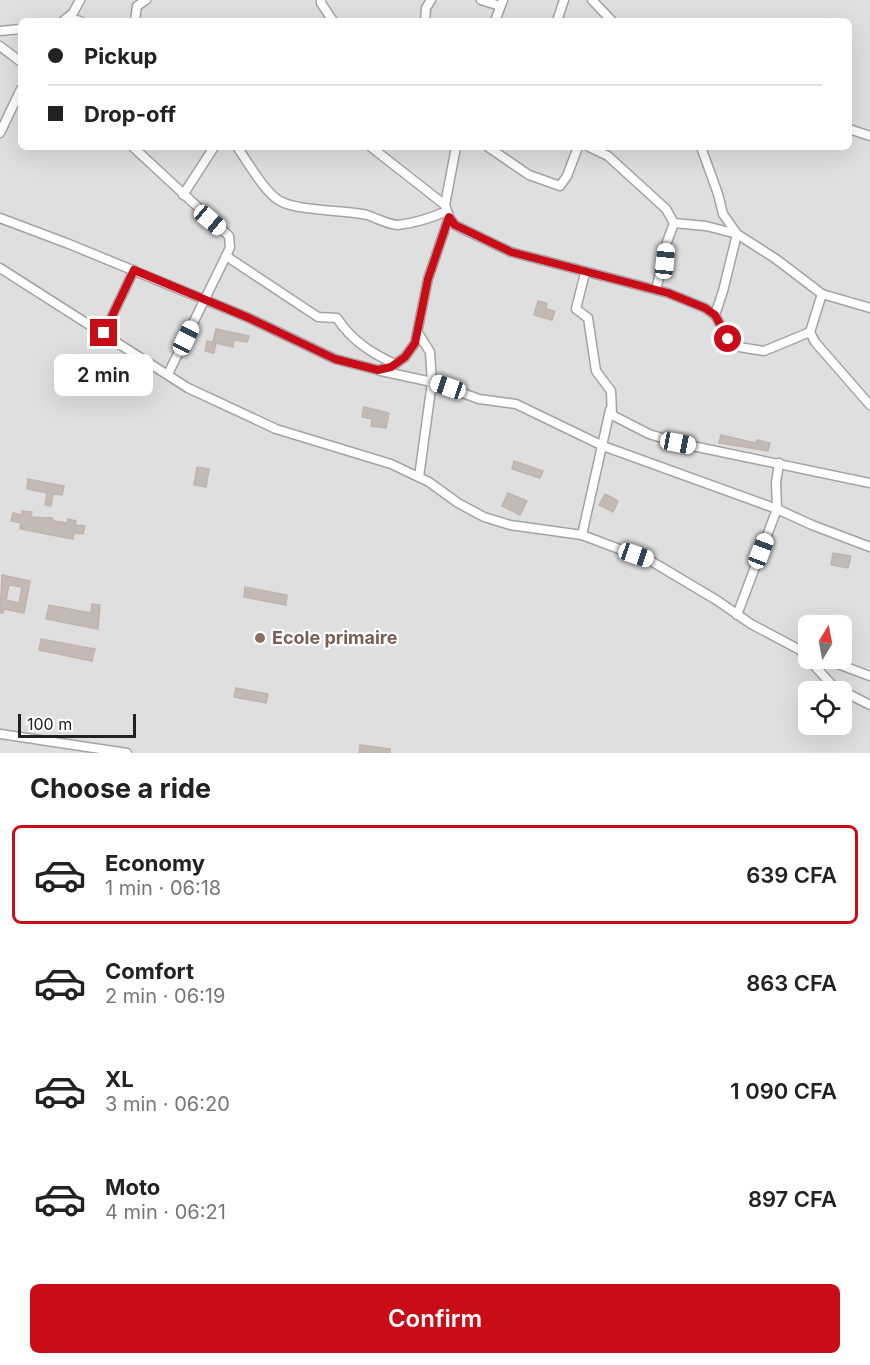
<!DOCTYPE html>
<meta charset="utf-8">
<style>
body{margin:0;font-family:Inter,sans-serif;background:#f6f6f6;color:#222;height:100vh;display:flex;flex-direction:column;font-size:22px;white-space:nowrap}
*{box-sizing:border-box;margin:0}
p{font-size:20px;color:#767676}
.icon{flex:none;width:33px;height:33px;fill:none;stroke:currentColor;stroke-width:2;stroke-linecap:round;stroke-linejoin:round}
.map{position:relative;height:753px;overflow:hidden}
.drawer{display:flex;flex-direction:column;background:#fff;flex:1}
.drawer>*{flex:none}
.guide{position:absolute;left:18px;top:18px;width:834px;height:132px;border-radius:9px;box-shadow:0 6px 24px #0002;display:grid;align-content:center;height:132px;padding:0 30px;background:#fff}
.needle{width:39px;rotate:10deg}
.fabs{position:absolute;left:798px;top:615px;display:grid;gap:12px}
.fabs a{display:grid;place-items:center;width:54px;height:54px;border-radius:9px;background:#fff;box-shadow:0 6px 24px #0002;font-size:30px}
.scale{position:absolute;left:18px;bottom:15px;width:118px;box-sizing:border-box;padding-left:6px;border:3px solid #222;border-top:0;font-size:16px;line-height:21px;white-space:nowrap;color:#222;-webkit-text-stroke:4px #fff;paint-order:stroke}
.end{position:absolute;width:27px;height:27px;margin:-14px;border:8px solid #c80c18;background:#fff;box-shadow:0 0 0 3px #fff}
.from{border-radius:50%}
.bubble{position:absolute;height:42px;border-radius:9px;background:#fff;box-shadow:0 6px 24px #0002;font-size:20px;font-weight:600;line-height:42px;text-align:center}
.car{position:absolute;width:18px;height:36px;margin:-18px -9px;border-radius:8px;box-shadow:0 0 4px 2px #0007;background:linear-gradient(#fff 24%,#345 0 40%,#fff 0 76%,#345 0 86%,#fff 0)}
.guide b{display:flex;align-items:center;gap:21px;height:57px;font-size:22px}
.guide b+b{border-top:2px solid #e0e0e0}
.guide i{width:15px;height:15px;background:#222}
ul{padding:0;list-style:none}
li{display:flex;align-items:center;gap:18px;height:99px;margin:0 12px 9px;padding:0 18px;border:3px solid transparent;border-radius:9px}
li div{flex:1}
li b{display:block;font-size:22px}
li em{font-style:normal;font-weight:600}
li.active{border-color:#c80c18}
li>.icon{width:54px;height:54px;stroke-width:1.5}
h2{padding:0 30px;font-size:27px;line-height:72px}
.primary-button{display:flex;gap:12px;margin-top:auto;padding:12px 30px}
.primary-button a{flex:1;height:69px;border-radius:9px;background:#c80c18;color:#fff;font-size:24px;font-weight:600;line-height:69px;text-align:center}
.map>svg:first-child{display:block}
.residential{fill:#e0dfdf;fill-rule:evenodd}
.building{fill:#c2bab5;stroke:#c2b4ac;stroke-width:1.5;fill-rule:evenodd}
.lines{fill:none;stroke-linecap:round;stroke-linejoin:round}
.minor-casing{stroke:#a3a3a3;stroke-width:11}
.minor{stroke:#fff;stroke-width:8}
.route{stroke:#c80c18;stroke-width:8}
.education-dot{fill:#8d6e63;stroke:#fff;stroke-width:2}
.labels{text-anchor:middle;stroke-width:4.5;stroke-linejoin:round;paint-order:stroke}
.education-label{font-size:18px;font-weight:bold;fill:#785e54;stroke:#fff;text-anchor:start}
</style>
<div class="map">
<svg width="870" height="753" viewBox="0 0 870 753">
<rect width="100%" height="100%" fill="#f1eee9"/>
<path class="residential" d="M0 0H870V753H0ZM21 21H849V147H21ZM808 626H842V658H808ZM808 692H842V724H808Z"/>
<g class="building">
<polygon points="538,301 547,303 546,309 555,311 552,320 534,315"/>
<polygon points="216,329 249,336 247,342 234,340 233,347 216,343 214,353 205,351 207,341 213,342"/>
<polygon points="364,407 389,413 386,428 371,426 372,419 362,417"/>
<polygon points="721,435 756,443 757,440 770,443 768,451 719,443"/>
<polygon points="514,461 543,471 540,478 512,469"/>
<polygon points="197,467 209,469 206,487 194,485"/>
<polygon points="28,479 64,486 62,495 53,494 51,506 45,505 47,493 27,489"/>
<polygon points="508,493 527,501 520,515 502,506"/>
<polygon points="605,494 618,501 613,512 599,505"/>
<polygon points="22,511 32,512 31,517 53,518 53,521 67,523 68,519 76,521 75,525 85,526 83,534 74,533 73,539 20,529 21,523 11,521 13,513 22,515"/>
<polygon points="833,553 851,556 848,568 831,565"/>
<path d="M2 575 30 581 24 613 4 609 3 613H0ZM9 585 22 587 19 603 6 600Z"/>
<polygon points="245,587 287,595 286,605 244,597"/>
<polygon points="92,604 100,605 98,629 46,619 49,605 91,613"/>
<polygon points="41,639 95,649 92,661 39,650"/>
<polygon points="236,688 268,694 266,703 234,697"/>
<polygon points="360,745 390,749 390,753 359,753"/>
</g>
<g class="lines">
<g class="minor-casing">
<g id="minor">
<polyline points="321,0 321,3 333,21"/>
<polyline points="481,0 500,6"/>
<polyline points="592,0 612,21"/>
<polyline points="67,18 80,21"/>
<polyline points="63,21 73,13 80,0"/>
<polyline points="135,21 137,6 146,0"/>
<polyline points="425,21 426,8 431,0"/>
<polyline points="495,21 503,0"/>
<polyline points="557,21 564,0"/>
<polyline points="0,31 21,29"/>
<polyline points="0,46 21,62"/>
<polyline points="849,129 870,136"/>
<polyline points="0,133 21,89"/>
<polyline points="133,147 229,236 230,247 228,252 168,374"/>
<path d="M237 147C248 162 265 193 280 201 297 211 345 210 367 215 377 218 388 225 398 225 415 223 431 218 447 211"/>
<polyline points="371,147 445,205"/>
<polyline points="456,147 445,205 449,217 455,225 467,231 511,252 668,293 705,308 715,315 728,339 739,347 764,351 810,332"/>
<polyline points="488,147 529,175 560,186 567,176 578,147"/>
<polyline points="589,147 608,156 666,209 674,223 706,226 737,234 723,291 715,315"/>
<polyline points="701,147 718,194 723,214 737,234 776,259 822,294 870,308"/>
<polyline points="183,195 214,147"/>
<polyline points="0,218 69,244 249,318 335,359 378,370 391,367 405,357 415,343 428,279 449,217"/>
<path d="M226 256 318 317 337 318C351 340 371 353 395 364"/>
<polyline points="0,268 188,388 276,429 391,464 429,482 458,503 484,517 510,525 582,535 651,561 718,601 751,624 800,650 833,686 870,705"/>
<polyline points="585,273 576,309 588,318 596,371 611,391 612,415 649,434 678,443 870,483"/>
<polyline points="656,290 667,242 674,223"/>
<polyline points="822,294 810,332 815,342 870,405"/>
<polyline points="104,333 134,270"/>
<polyline points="418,333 430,352 432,382 419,477"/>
<polyline points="381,371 432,382 479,399 516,404 603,446 777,509 737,615"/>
<polyline points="779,463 776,483 777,509 812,525 870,547"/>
<polyline points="582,535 610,410"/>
<polyline points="822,658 870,676"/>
<polyline points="0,734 127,753"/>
</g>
</g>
<use href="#minor" class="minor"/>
</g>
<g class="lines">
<polyline class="route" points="104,333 134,270 249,318 335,359 378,370 391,367 405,357 415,343 428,279 449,217 455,225 511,252 668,293 705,308 715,315 728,339"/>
</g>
<circle class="education-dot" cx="260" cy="638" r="6"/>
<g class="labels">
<g class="education-label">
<text x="272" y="644">Ecole primaire</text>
</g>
</g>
</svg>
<div class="fabs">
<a><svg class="needle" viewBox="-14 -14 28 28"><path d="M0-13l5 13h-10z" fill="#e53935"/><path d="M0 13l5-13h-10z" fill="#767676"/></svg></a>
<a><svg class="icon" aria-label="locate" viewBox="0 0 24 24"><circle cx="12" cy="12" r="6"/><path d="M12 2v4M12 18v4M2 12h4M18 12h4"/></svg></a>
</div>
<div class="scale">100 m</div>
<i class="end from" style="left:728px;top:339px"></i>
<i class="end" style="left:104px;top:333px"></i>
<div class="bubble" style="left:54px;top:354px;width:99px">2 min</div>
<i class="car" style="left:210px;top:220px;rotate:130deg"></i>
<i class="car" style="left:665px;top:261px;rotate:6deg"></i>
<i class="car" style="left:186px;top:338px;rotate:26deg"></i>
<i class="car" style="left:448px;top:387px;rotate:289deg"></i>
<i class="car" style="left:678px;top:443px;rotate:101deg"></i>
<i class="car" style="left:761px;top:551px;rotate:21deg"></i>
<i class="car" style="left:636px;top:555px;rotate:109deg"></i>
<div class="guide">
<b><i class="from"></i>Pickup</b>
<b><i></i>Drop-off</b>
</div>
</div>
<section class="drawer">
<h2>Choose a ride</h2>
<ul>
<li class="active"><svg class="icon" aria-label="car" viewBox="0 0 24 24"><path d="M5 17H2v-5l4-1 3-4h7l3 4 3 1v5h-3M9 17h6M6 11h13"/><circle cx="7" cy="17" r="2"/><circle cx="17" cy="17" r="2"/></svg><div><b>Economy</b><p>1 min · 06:18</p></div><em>639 CFA</em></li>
<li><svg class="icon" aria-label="car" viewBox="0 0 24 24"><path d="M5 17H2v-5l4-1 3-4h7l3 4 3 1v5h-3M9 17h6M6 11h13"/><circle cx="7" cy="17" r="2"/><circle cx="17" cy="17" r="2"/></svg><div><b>Comfort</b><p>2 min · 06:19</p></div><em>863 CFA</em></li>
<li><svg class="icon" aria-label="car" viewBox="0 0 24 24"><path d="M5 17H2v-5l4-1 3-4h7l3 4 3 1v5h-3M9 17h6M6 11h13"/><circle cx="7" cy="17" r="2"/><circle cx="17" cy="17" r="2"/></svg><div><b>XL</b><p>3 min · 06:20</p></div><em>1 090 CFA</em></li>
<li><svg class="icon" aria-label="car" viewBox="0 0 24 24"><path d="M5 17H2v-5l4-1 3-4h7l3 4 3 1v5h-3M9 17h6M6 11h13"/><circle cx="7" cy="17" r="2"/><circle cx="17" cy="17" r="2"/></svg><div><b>Moto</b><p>4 min · 06:21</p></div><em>897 CFA</em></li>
</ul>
<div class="primary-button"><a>Confirm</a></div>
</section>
